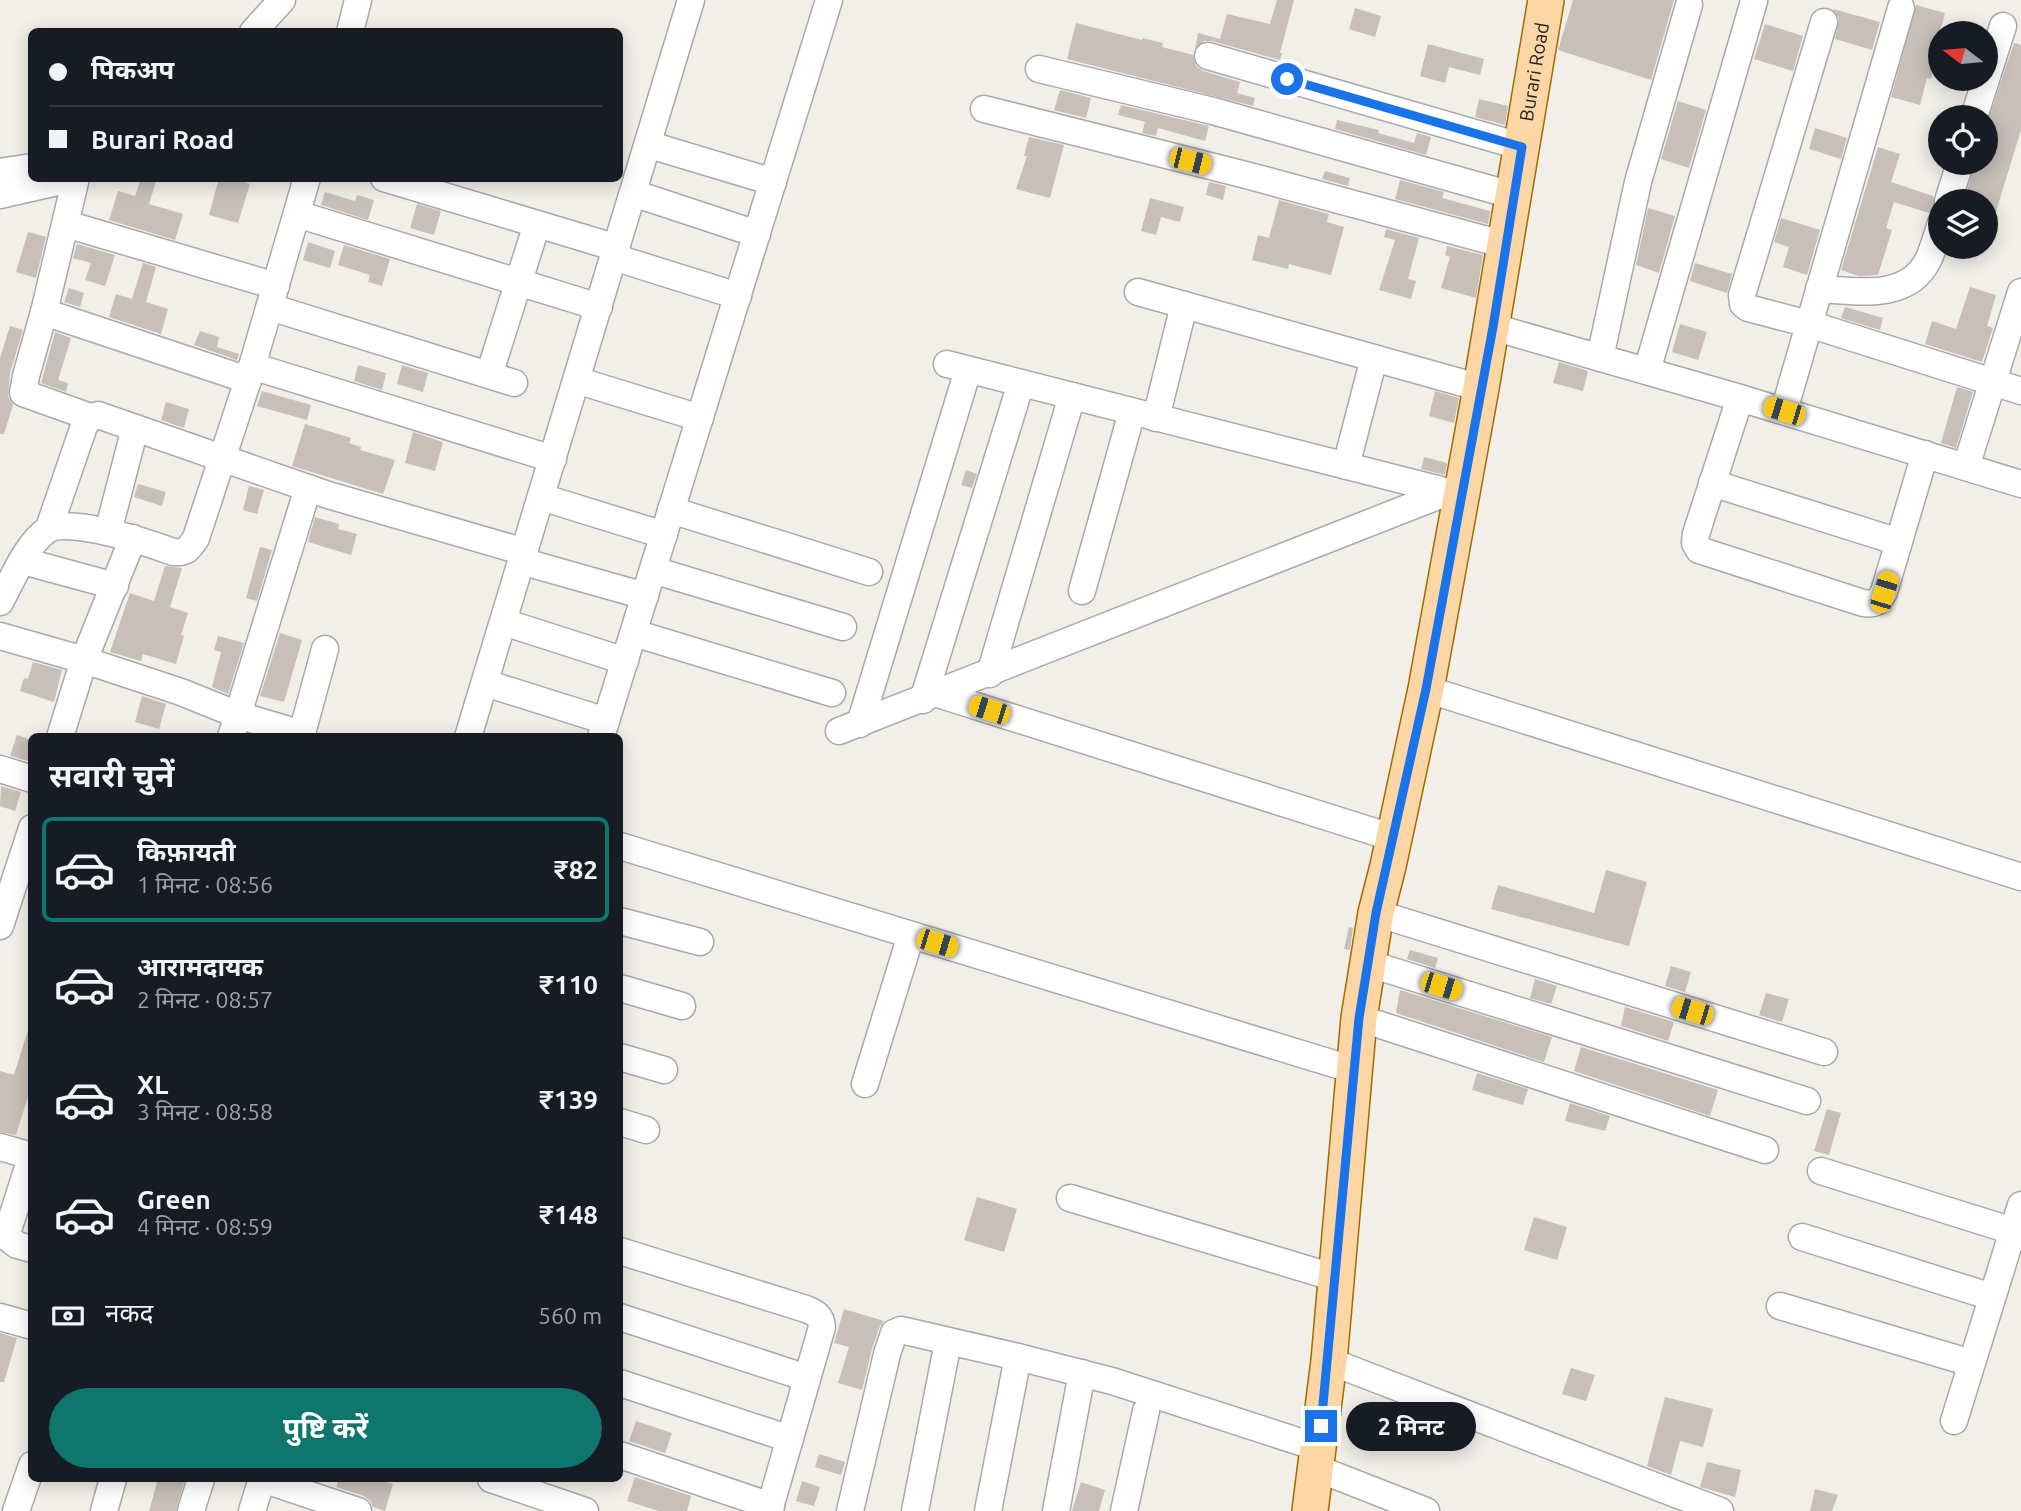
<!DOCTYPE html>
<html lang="hi">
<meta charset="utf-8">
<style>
body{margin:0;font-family:Ubuntu,"Noto Sans Devanagari",sans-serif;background:#242831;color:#f1f3f6;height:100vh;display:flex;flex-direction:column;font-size:26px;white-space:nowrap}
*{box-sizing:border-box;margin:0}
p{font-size:23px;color:#9ea1a6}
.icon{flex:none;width:38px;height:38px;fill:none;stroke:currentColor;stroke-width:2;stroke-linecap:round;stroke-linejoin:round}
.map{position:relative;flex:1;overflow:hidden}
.drawer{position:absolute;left:28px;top:733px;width:595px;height:749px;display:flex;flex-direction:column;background:#171b24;border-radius:10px;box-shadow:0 4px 18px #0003}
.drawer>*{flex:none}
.top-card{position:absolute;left:28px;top:28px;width:595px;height:154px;border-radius:10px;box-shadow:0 4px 18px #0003;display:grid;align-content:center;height:154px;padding:0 21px;background:#171b24}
.needle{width:46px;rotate:286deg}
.fabs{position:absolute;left:1928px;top:21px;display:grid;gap:14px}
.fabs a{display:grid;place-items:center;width:70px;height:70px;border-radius:50%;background:#171b24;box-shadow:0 4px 18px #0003;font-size:35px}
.end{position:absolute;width:32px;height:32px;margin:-16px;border:9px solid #1a73e8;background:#fff;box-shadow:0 0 0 4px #fff}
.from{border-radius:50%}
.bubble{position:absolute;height:49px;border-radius:24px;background:#171b24;box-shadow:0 4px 18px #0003;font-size:23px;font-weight:700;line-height:49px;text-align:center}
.car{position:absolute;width:21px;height:42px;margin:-21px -10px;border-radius:9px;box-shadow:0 0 5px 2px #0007;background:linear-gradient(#f5c518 24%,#345 0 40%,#f5c518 0 76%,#345 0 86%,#f5c518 0)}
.top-card b{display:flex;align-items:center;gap:24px;height:66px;font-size:26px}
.top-card b+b{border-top:2px solid #363941}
.top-card i{width:18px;height:18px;background:#f1f3f6}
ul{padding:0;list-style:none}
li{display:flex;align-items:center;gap:21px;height:105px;margin:0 14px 10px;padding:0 7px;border:4px solid transparent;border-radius:10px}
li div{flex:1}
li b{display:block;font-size:26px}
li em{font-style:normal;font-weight:700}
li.selected{border-color:#0f766e}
li>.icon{width:63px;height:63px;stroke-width:1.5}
h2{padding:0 21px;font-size:32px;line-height:84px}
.pay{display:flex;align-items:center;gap:18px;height:77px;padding:0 21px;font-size:26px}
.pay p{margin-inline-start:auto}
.button{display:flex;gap:14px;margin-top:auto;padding:14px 21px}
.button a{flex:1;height:80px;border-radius:42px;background:#0f766e;color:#fff;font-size:28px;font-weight:700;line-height:80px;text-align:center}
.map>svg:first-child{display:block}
.building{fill:#c7bfb8}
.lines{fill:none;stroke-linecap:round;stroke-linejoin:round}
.minor-casing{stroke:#a9a9a9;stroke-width:29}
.major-casing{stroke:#a06b00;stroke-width:38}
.minor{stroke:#fff;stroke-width:26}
.major{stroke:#fcd6a4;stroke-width:35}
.route{stroke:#1a73e8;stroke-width:9}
.labels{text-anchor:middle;stroke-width:5;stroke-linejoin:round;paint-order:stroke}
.street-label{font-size:19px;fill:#222;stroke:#fff}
</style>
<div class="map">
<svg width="2021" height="1511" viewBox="0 0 2021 1511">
<rect width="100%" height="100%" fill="#f2efe9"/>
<g class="building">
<polygon points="1277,0 1294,0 1280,53 1282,53 1280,60 1212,41 1204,41 1195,49 1198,33 1220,39 1227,14 1270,24"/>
<polygon points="1573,0 1674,0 1651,80 1558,50"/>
<polygon points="1916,5 1945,13 1932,61 1936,61 1931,79 1927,78 1920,105 1891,97"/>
<polygon points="1355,8 1381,16 1375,37 1349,29"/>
<polygon points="1833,9 1880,22 1872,50 1835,39 1839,19"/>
<polygon points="1076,23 1142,40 1143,38 1163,43 1162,47 1193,55 1196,66 1203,71 1240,82 1237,93 1255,98 1253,106 1067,59"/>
<polygon points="1765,24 1803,36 1793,71 1754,59"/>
<polygon points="2014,43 2021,45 2021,130 1990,231 1986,231 1986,201 1964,201 1975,163 1986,163 1986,126"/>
<polygon points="1428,44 1484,59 1480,75 1449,67 1445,83 1420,76"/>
<polygon points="1060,90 1091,98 1086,118 1054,110"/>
<polygon points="1479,99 1508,106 1505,125 1475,117"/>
<polygon points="1678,101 1706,110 1689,168 1661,159"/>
<polygon points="1121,105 1209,126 1205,141 1158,128 1156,136 1142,133 1145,122 1118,115"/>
<polygon points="1337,120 1379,130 1378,133 1414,143 1417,133 1431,137 1426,155 1335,129"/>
<polygon points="1815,128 1847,138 1841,159 1809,149"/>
<polygon points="1029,137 1064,145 1050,198 1016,189 1027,156 1024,156"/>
<polygon points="1878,147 1900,154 1891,182 1933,196 1935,209 1929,213 1894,202 1886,228 1892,230 1878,275 1859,276 1841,270"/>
<polygon points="1325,171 1350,178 1348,186 1322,179"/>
<polygon points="141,178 157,178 149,204 183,214 175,240 109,220 118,191 135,196"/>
<polygon points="219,178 234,178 250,184 238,223 209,215"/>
<polygon points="1400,180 1444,192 1442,198 1490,211 1488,224 1395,199"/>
<polygon points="1209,182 1226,186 1223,200 1206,195"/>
<polygon points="325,192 355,201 357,195 374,200 368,220 321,205"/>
<polygon points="1150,198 1184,207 1180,222 1161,217 1156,235 1141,231"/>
<polygon points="1279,200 1329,214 1327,222 1344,227 1331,275 1289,264 1288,269 1252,260 1258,235 1269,238"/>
<polygon points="417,204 441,211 434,235 410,228"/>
<polygon points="1648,208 1675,216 1659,273 1636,265"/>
<polygon points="1781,218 1820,230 1807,275 1783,267 1789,247 1774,242"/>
<polygon points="1386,229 1419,238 1408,279 1416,281 1411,299 1379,290 1395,240 1384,237"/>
<polygon points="28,232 46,237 36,278 16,272"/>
<polygon points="308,242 335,251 330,268 303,260"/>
<polygon points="77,244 115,255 105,286 85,280 91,263 73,258"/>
<polygon points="344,245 390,259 382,286 368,282 370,275 338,265"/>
<polygon points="1447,246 1483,255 1476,298 1441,288 1450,257 1445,255"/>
<polygon points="143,263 156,267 146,302 168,309 161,334 109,317 116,294 132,299"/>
<polygon points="1695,263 1732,274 1727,293 1690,281"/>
<polygon points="1970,287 1996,295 1987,326 1993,328 1982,362 1925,344 1932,321 1956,329"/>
<polygon points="69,288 84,293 80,307 64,302"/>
<polygon points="1845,307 1883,318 1880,330 1841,318"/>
<polygon points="1680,324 1707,332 1698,360 1672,352"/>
<polygon points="10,326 23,330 10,373 8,397 13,405 4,434 0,434 0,358"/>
<polygon points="200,331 219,337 217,347 239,354 237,360 194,345"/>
<polygon points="55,332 71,338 58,380 68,383 66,392 41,383"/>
<polygon points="1559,362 1588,371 1583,391 1553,383"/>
<polygon points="358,365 386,373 382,390 354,381"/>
<polygon points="402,365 428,373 423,392 397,384"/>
<polygon points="1957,387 1973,392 1956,448 1941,443"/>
<polygon points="262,391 311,405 307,420 257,406"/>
<polygon points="1435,391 1459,398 1454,423 1429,416"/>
<polygon points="166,402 189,409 184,428 161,420"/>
<polygon points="305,424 351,438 349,443 361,447 360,450 395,460 383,494 292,466"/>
<polygon points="413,432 443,442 435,471 405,463"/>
<polygon points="1424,457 1447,463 1445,475 1421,469"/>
<polygon points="966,470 977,474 972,488 961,485"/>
<polygon points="138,484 166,492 162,506 134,497"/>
<polygon points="249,486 264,490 257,514 243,510"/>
<polygon points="315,517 339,524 338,529 357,534 351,555 308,542"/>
<polygon points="260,547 272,550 257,601 246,598"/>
<polygon points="165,566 182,568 170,607 188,613 181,635 184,636 176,664 143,654 141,661 110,652 130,593 154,601"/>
<polygon points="280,633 302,640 284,702 260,696"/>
<polygon points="218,636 244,643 228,694 212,687 221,652 214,650"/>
<polygon points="33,662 62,670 54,702 20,691 24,678 28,679"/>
<polygon points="142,696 166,704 159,729 135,722"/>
<polygon points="17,735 32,740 32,762 10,756"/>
<polygon points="1,786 21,792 15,811 0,806"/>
<polygon points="1606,870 1647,882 1629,946 1491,909 1498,885 1594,913"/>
<polygon points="1349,927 1353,928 1350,950 1344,949"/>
<polygon points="1410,950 1438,958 1435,968 1407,959"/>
<polygon points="1671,966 1691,972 1685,992 1665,986"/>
<polygon points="1535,979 1557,986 1551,1004 1530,998"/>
<polygon points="1400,990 1552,1037 1544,1062 1396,1013"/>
<polygon points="1766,993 1789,999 1782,1022 1759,1015"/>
<polygon points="1625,1007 1674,1022 1668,1041 1621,1026"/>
<polygon points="28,1030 32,1031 32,1084 16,1135 0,1132 0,1071 14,1075"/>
<polygon points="1581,1047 1718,1090 1710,1116 1574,1071"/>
<polygon points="1477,1073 1528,1089 1523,1105 1472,1090"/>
<polygon points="1570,1103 1610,1116 1605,1131 1565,1121"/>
<polygon points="1827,1109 1841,1113 1829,1155 1814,1151"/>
<polygon points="977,1197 1017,1209 1004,1252 964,1240"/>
<polygon points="1534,1217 1567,1227 1557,1260 1524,1250"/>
<polygon points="844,1309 884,1321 879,1328 872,1349 862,1390 838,1383 849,1347 834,1343"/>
<polygon points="0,1333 17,1338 4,1382 0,1382"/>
<polygon points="1571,1368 1595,1375 1586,1401 1562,1394"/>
<polygon points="1665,1397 1713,1409 1703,1447 1680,1441 1671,1475 1647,1466"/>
<polygon points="636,1421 672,1433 665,1453 629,1441"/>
<polygon points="819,1454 845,1462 841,1475 815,1467"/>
<polygon points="1707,1462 1741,1470 1735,1497 1700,1487"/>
<polygon points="635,1477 691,1496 687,1511 659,1511 627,1501"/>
<polygon points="158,1479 185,1479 176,1511 149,1511"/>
<polygon points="339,1479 376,1479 393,1484 385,1511 373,1507 370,1501 364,1496 336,1487"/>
<polygon points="802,1481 820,1487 814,1506 796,1501"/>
<polygon points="1081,1482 1105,1490 1099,1511 1072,1511"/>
<polygon points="1815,1489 1838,1495 1832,1511 1810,1511"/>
</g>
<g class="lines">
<g class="minor-casing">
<g id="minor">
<polyline points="1824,22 1742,295 1743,304 1748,308 1809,324 2021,391"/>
<polyline points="253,32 282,0"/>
<polyline points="350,32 358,0"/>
<polyline points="1208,56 1523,147"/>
<polyline points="1039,69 1213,111 1515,196"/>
<polyline points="1986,79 2003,26"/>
<polyline points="984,109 1242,174 1506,245"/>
<polyline points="1974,117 1986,79"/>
<polyline points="660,148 773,182"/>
<polyline points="0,172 32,167"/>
<polyline points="76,178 44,312 26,376 23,393 90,417"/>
<polyline points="384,178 617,248"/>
<polyline points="0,195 74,178"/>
<polyline points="645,197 757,234"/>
<polyline points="1948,201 1960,163"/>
<polyline points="297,214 599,307"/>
<polyline points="66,224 276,286"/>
<polyline points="626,261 738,296"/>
<path d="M1819 289C1857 291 1908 301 1928 260 1934 248 1937 235 1941 223"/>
<polyline points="1138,292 1481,388"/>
<polyline points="270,307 514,383"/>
<polyline points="44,312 248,380"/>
<polyline points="1493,327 1740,398 2021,484"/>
<polyline points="1600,358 1638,182 1689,5"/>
<polyline points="947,364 1453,493"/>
<polyline points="252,366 553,459"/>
<polyline points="1647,371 1754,1"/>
<polyline points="489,375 537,224"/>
<polyline points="589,384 700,418"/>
<path d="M1740 398 1696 534 1695 543 1699 550 1863 603C1875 605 1878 602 1884 592L1925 454"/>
<polyline points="1784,411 1901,8"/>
<polyline points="1156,418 1184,305"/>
<polyline points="1346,466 1374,358"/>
<polyline points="1966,467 2021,292"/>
<polyline points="1712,483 1899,542"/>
<polyline points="554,501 664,535"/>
<polyline points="671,510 869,572"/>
<polyline points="49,528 84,426 90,417 98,415 328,495 525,552"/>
<polyline points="108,532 135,428"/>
<polyline points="23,561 115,586"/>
<polyline points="535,565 645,596"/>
<polyline points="653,570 843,627"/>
<polyline points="1082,591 1132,412"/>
<path d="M0 602C13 579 25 546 47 530 67 516 149 543 173 552 186 553 189 549 196 538L248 380 307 178"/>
<polyline points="516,626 625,661"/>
<polyline points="634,633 832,693"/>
<polyline points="0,636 84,660 181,692 238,715 302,734"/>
<polyline points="990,674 1072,396"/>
<polyline points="498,687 606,721"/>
<polyline points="1426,689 2021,877"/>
<polyline points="938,694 1394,838"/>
<polyline points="923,700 1021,383"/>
<polyline points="860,724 968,370"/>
<polyline points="839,731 1448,492"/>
<polyline points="60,737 84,660 133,538"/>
<polyline points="231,737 308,488"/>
<polyline points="301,737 325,649"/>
<polyline points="468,737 691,0"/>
<polyline points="601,737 829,0"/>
<polyline points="0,769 32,779"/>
<polyline points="620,846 1354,1070"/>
<polyline points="1376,913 1824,1052"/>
<polyline points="620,921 700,942"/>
<polyline points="0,926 32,828"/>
<polyline points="1367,963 1807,1101"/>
<polyline points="620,988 682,1006"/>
<polyline points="1359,1018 1765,1150"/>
<polyline points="620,1057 664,1070"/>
<polyline points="865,1084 911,935"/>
<polyline points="620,1122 646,1130"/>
<polyline points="0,1147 32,1156"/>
<polyline points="32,1155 8,1230 8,1238 17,1245 32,1249"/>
<polyline points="1821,1171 2013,1231"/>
<polyline points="1070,1198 1336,1278"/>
<polyline points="1802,1237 1992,1297"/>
<path d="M620 1251 806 1309C816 1313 821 1316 822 1327L769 1511"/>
<polyline points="1780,1306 1971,1363"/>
<polyline points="0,1317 32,1326"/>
<polyline points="620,1317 807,1378"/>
<polyline points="1329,1361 1720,1511"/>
<polyline points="620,1383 790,1439"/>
<polyline points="1954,1421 2021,1205"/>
<polyline points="620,1455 771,1506"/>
<polyline points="1316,1468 1426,1511"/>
<polyline points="262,1479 358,1511"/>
<polyline points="491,1479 585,1511"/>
<polyline points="16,1511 32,1465"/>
<polyline points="104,1511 113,1479"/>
<polyline points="191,1511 201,1479"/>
<polyline points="252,1511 262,1479"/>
<polyline points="850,1511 887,1354 894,1333 901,1330 1018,1357 1112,1381 1319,1448"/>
<polyline points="915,1511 948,1342"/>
<polyline points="988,1511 1018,1357"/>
<polyline points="1056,1511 1082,1373"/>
<polyline points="1124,1511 1146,1411"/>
</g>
</g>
<g class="major-casing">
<g id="major">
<path id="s1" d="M1310 1511 1329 1361 1359 1018 1376 913 1388 866 1426 689 1481 388 1546 0"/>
</g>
</g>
<use href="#minor" class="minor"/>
<use href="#major" class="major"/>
</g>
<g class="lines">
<polyline class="route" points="1287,79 1522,147 1493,327 1426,689 1376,913 1359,1018 1321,1426"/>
</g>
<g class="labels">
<g class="street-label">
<text dy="7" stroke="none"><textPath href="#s1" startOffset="1458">Burari Road</textPath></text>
</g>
</g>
</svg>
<div class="fabs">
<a><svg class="needle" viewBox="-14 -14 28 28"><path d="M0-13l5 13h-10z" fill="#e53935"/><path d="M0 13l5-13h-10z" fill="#9ea1a6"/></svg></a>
<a><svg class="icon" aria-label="locate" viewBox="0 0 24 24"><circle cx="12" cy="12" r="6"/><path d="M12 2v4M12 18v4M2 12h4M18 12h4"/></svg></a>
<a><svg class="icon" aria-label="layers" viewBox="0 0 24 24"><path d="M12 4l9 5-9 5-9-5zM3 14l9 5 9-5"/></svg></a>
</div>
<i class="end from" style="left:1287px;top:79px"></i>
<i class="end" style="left:1321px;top:1426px"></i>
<div class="bubble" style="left:1346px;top:1402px;width:130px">2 मिनट</div>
<i class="car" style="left:1190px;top:161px;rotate:104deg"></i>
<i class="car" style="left:1784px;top:411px;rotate:287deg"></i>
<i class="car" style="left:1884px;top:592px;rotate:17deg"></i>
<i class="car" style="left:989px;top:710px;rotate:288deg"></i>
<i class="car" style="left:937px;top:943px;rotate:107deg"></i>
<i class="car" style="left:1441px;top:986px;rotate:107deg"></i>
<i class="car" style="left:1692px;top:1011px;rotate:287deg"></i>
<div class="top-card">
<b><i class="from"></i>पिकअप</b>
<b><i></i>Burari Road</b>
</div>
<section class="drawer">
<h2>सवारी चुनें</h2>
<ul>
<li class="selected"><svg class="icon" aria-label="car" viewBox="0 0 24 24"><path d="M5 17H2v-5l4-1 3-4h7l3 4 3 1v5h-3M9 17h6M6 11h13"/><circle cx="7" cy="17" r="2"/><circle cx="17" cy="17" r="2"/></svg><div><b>किफ़ायती</b><p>1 मिनट · 08:56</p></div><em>₹82</em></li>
<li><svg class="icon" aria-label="car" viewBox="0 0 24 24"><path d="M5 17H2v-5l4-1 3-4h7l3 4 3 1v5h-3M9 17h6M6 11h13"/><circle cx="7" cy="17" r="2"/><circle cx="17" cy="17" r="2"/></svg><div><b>आरामदायक</b><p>2 मिनट · 08:57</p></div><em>₹110</em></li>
<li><svg class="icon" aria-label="car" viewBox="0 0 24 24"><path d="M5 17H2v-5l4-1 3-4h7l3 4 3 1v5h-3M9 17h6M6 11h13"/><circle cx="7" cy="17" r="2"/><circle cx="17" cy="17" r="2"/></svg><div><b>XL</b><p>3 मिनट · 08:58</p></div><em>₹139</em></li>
<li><svg class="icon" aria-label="car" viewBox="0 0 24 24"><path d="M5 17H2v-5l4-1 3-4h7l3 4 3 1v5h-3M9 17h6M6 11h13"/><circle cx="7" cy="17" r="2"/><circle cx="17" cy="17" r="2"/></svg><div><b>Green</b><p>4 मिनट · 08:59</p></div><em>₹148</em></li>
</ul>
<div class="pay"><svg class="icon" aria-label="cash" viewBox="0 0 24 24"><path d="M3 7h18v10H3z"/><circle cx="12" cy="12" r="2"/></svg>नकद<p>560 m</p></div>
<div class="button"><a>पुष्टि करें</a></div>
</section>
</div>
